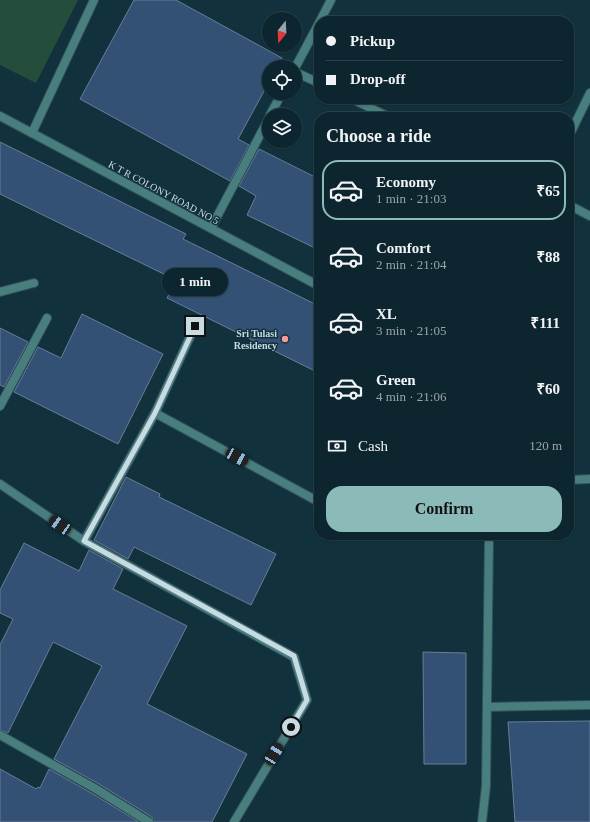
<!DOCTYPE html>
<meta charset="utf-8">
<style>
body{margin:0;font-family:Georgia,serif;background:#162d36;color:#f1f3f6;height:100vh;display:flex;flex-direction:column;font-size:15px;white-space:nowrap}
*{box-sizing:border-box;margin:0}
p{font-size:13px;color:#9aa5aa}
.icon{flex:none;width:22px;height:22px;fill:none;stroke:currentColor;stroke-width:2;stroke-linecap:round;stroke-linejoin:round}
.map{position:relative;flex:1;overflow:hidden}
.details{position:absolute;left:314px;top:112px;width:260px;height:428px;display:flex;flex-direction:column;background:#0d252e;border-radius:16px;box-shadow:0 1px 3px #0004,0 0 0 1px #2d424a}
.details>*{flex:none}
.banner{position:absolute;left:314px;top:16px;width:260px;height:88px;border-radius:16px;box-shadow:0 1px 3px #0004,0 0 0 1px #2d424a;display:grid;align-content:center;height:88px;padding:0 12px;background:#0d252e}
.needle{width:26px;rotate:198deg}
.buttons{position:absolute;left:262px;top:12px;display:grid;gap:8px}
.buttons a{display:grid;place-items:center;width:40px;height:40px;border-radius:50%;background:#0d252e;box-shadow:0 1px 3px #0004,0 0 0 1px #2d424a;font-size:20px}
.end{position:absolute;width:18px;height:18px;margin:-9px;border:5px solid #c9dbe2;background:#111;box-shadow:0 0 0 2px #111}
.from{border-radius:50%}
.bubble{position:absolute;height:28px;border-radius:14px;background:#0d252e;box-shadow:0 1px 3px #0004,0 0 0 1px #2d424a;font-size:13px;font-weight:800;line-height:28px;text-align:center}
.car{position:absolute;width:12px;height:24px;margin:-12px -6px;border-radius:5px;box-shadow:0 0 3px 1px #0007;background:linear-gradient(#222 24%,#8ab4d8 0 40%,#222 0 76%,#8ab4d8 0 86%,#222 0)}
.banner b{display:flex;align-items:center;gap:14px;height:38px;font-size:15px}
.banner b+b{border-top:1px solid #2d424a}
.banner i{width:10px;height:10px;background:#f1f3f6}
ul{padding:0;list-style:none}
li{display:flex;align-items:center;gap:12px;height:60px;margin:0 8px 6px;padding:0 4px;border:2px solid transparent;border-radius:16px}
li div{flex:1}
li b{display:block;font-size:15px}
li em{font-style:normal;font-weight:800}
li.on{border-color:#8bbbb9}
li>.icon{width:36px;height:36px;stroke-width:1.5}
h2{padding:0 12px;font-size:18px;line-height:48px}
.pay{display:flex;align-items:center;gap:10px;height:44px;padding:0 12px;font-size:15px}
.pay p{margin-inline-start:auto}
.action{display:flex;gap:8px;margin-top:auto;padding:8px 12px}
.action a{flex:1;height:46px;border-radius:16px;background:#8bbbb9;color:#111;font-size:16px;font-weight:800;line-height:46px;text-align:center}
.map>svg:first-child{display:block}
.green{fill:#254d3b}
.building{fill:#335075;stroke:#6b7d96}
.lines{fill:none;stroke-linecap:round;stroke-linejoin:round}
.minor-casing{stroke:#32505b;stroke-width:10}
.minor{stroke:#487f7e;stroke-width:8}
.route{stroke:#c9dbe2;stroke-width:5}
.poi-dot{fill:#f59b9b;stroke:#11313d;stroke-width:1.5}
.labels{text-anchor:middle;stroke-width:3;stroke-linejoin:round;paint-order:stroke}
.street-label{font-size:10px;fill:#c9dbe2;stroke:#11313d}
.poi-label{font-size:10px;font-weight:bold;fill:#c9dbe2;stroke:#11313d;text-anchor:end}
</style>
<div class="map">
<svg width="590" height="822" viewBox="0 0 590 822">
<rect width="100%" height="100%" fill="#11313d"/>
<polygon class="green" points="0,0 78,0 36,83 0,65"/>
<g class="building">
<polygon points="134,0 176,0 282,58 277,67 269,67 269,82 238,139 249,145 230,181 80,99"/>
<polygon points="0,142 186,234 183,239 319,306 319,373 167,298 176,280 0,194"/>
<polygon points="259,149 319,179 319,250 247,215 256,196 239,186"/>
<polygon points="82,314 163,354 118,444 14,392 38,347 61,358"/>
<polygon points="0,328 28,342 4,387 0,385"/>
<polygon points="126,477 160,494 159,497 276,554 251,605 134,547 128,559 94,540"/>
<polygon points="24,543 79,571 89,550 123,569 113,589 187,626 147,704 247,754 212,822 154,822 152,817 99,784 54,759 102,666 53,642 8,733 0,730 0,645 13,619 0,613 0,590"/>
<polygon points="423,652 466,653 466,764 424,764"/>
<polygon points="590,721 590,822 515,822 508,722"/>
<polygon points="0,769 36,789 38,787 40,788 49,769 93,794 139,822 0,822"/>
</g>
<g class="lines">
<g class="minor-casing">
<g id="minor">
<polyline points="320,21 331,0"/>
<polyline points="295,68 319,23"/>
<polyline points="295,72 319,83"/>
<polyline points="352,99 389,117"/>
<polyline points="270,115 282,93"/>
<polyline points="0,116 319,286"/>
<polyline points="32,133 94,0"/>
<polyline points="569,136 590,93"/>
<polyline points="569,205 590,216"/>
<polyline points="211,228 269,118"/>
<polyline points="0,292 34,283"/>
<polyline points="195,326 155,413 319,502"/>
<polyline points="0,406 47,318"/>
<polyline points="569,480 590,479"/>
<polyline points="0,484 84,541 294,657 307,700 234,822"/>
<polyline points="84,541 155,413"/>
<polyline points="487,707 590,705"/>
<polyline points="0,735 96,789 149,822"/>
<polyline points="482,822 486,786 489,535"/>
</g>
</g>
<use href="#minor" class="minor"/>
</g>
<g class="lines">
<polyline class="route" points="195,326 155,413 84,541 294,656 307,700 291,727"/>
</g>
<circle class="poi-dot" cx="285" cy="339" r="4"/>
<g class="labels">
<g class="street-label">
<text transform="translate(164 192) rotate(28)" y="4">K T R COLONY ROAD NO 5</text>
</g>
<g class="poi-label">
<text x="277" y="337">Sri Tulasi<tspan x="277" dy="12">Residency</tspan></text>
</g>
</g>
</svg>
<div class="buttons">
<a><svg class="needle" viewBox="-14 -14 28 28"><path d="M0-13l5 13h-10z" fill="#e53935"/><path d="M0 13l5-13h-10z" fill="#9aa5aa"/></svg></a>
<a><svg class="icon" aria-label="locate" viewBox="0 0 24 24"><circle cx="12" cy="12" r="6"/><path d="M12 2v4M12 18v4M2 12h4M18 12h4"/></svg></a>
<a><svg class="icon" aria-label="layers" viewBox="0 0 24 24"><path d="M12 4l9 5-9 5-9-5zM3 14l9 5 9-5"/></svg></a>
</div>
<i class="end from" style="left:291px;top:727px"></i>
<i class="end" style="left:195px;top:326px"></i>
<div class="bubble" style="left:162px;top:268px;width:66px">1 min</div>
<i class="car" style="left:237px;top:457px;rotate:118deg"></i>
<i class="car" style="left:60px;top:525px;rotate:304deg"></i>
<i class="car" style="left:274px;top:754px;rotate:31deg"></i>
<div class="banner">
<b><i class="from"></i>Pickup</b>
<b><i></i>Drop-off</b>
</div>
<section class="details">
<h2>Choose a ride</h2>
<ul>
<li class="on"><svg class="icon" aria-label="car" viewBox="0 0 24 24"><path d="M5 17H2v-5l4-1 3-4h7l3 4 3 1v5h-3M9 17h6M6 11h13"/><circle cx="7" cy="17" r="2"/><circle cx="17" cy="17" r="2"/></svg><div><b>Economy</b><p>1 min · 21:03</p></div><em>₹65</em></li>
<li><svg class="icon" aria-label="car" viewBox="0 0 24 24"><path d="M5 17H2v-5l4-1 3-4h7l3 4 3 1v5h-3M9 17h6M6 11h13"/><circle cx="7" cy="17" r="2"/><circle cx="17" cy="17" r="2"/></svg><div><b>Comfort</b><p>2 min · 21:04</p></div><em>₹88</em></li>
<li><svg class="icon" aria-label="car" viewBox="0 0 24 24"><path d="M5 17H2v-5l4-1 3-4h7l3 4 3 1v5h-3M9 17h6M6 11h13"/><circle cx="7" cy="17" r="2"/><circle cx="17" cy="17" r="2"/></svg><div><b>XL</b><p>3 min · 21:05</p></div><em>₹111</em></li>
<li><svg class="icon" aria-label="car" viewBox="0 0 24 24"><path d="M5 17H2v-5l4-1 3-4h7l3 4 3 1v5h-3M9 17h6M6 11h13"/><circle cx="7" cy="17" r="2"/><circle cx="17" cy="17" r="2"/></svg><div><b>Green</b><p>4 min · 21:06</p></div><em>₹60</em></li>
</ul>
<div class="pay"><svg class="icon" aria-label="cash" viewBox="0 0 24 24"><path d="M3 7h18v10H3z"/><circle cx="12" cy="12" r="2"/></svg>Cash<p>120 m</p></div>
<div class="action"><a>Confirm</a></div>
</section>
</div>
